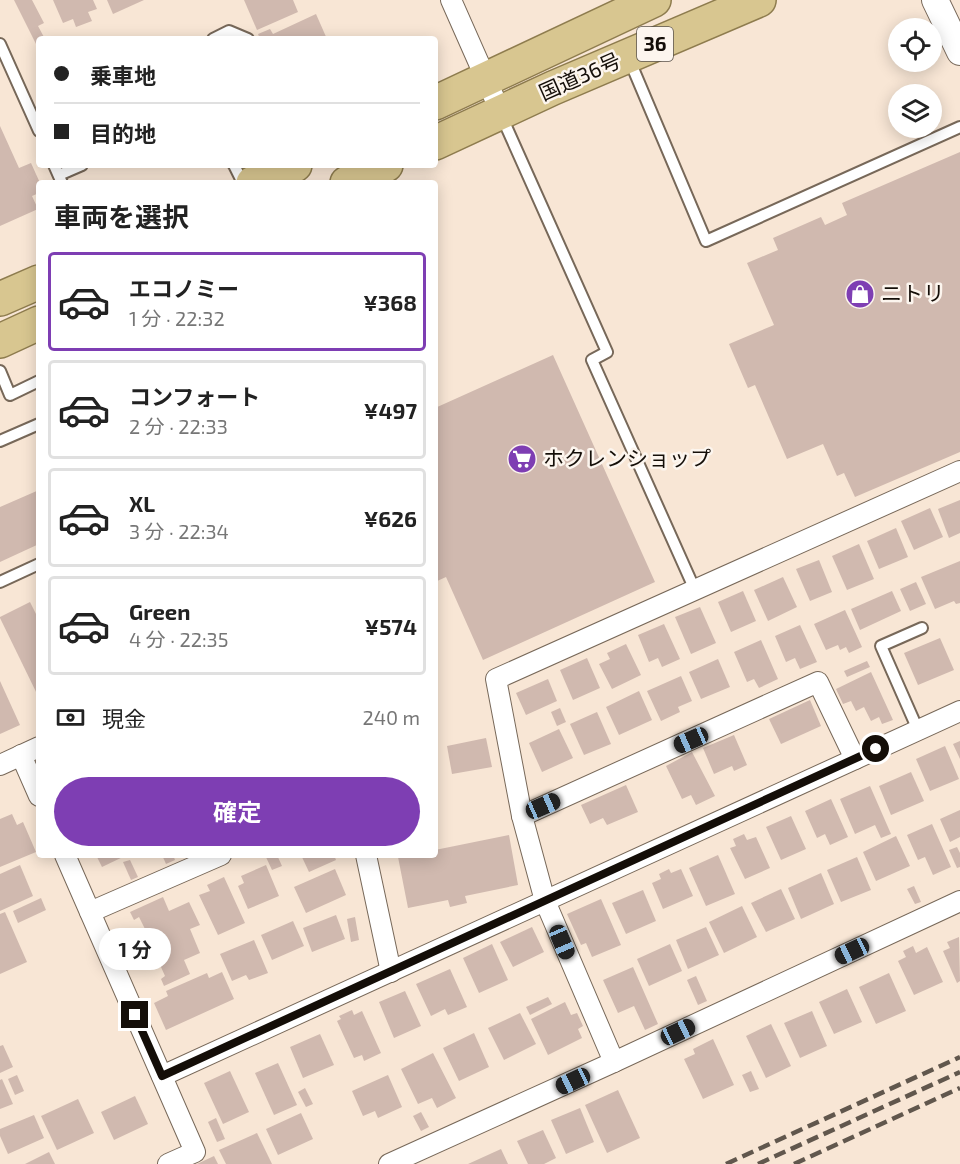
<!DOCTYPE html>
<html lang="ja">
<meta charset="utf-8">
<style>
body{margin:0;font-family:"Exo 2","Noto Sans JP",sans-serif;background:#f6f6f6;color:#222;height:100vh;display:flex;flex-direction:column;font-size:22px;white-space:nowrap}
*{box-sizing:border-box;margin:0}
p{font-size:20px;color:#767676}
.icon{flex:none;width:33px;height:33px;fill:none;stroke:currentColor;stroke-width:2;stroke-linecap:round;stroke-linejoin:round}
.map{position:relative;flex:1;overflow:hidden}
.panel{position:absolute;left:36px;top:180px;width:402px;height:678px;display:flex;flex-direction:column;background:#fff;border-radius:6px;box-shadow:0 3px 15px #0003}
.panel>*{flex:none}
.guide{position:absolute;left:36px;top:36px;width:402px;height:132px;border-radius:6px;box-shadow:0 3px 15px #0003;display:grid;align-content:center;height:132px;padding:0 18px;background:#fff}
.buttons{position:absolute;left:888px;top:18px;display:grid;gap:12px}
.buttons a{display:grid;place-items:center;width:54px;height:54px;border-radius:50%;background:#fff;box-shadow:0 3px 15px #0003;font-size:30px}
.end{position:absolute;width:27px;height:27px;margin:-14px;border:8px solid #140e08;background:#fff;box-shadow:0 0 0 3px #fff}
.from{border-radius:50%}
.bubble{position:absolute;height:42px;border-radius:21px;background:#fff;box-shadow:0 3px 15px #0003;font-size:20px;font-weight:700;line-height:42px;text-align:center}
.car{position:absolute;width:18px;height:36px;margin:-18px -9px;border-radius:8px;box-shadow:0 0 4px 2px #0007;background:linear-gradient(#222 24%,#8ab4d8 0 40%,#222 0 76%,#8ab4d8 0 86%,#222 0)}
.guide b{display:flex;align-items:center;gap:21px;height:57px;font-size:22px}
.guide b+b{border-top:2px solid #e0e0e0}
.guide i{width:15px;height:15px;background:#222}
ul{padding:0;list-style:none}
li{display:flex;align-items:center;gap:18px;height:99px;margin:0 12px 9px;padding:0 6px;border:3px solid #e0e0e0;border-radius:6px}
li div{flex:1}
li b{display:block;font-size:22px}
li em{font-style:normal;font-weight:700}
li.current{border-color:#7e3eb3}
li>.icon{width:54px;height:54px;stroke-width:1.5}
h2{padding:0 18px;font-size:27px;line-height:72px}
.pay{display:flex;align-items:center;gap:15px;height:66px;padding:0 18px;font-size:22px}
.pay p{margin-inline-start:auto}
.action{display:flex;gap:12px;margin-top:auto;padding:12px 18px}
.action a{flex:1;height:69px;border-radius:36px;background:#7e3eb3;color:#fff;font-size:24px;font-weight:700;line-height:69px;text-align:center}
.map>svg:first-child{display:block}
.building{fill:#d0b9af}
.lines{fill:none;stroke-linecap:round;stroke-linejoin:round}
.service-casing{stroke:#776859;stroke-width:14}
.minor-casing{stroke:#776859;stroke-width:22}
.tertiary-casing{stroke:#776859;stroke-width:28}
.trunk-casing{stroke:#8e7c4e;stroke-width:36}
.service{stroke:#fff;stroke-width:10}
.minor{stroke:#fff;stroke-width:20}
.tertiary{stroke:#fff;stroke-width:26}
.trunk{stroke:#d8c690;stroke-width:33}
.rail{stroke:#61574d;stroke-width:4.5;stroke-dasharray:12 6;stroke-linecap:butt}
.route{stroke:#140e08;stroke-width:8}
.labels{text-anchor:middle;stroke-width:5;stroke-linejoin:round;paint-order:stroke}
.shield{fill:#fcf5ee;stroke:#5a534d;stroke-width:1.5}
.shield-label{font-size:20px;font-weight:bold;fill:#140e08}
.street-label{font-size:21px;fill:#140e08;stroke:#fcf5ee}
.poi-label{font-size:21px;fill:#140e08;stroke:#fcf5ee;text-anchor:start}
</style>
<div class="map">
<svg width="960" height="1164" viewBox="0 0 960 1164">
<rect width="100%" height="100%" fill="#f8e6d5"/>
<g class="building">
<polygon points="14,0 32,0 44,23 38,26 45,39 39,39 39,50"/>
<polygon points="53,0 93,0 97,9 88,12 92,21 76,27 73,19 63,23"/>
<polygon points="107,0 144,0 113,14"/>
<polygon points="244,0 293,0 298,12 257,30"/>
<polygon points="316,14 327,39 260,39 258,34 270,29 273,34"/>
<polygon points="0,126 19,168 31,163 40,183 39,193 32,196 38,209 0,226"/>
<polygon points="960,152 960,452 855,497 844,473 837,476 823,444 787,459 755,385 748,388 729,344 774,325 747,263 778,250 773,238 821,217 825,225 847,215 842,203"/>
<polygon points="553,355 655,582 483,660 446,577 435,582 435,408"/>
<polygon points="39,490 39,544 0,562 0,507"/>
<polygon points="960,500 960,533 949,538 938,509"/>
<polygon points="930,508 943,537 914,550 901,521"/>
<polygon points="896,528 908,557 879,569 867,541"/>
<polygon points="859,544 874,579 847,590 832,556"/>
<polygon points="819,560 832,592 810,601 796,569"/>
<polygon points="960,561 960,603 956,604 954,601 935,609 921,577"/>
<polygon points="783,577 797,607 768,621 754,590"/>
<polygon points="916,582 926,604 910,611 900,589"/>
<polygon points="743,591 756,621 731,632 718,602"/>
<polygon points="892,591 901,611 860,630 851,609"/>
<polygon points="30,602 39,620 39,698 0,618 0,617"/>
<polygon points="700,607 716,643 691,654 675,617"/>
<polygon points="845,610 862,647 849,653 846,647 840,650 838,645 826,650 814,624"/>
<polygon points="664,624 680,659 662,667 658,658 649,662 638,635"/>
<polygon points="800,625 817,662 800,669 795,658 786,662 775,636"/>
<polygon points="940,638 954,670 918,685 904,653"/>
<polygon points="761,640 778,679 759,688 754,679 747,682 734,652"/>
<polygon points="626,644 641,675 612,689 599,664 610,659 607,653"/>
<polygon points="587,658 600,688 573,700 560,670"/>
<polygon points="718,659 730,687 701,699 689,672"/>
<polygon points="867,661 870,667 847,677 844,671"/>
<polygon points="871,672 893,720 882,724 879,717 871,721 864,707 856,711 851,701 843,704 836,689"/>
<polygon points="681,676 692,701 678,707 680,712 661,721 647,691"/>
<polygon points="548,679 557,701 526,715 516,693"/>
<polygon points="0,681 20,725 0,734"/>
<polygon points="639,691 652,720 619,735 606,707"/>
<polygon points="810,700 821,726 781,744 769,719"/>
<polygon points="560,708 566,722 557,726 551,712"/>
<polygon points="597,712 611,744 584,755 570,724"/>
<polygon points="559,729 573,758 542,772 529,743"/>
<polygon points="734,735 747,765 734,771 732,766 714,774 703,748"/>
<polygon points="486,738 492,767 452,774 447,746"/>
<polygon points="960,741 960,759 953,744"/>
<polygon points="945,746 959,779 930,791 916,759"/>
<polygon points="692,752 715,796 696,805 691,795 682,799 666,766"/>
<polygon points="911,772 924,801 891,815 879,786"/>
<polygon points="626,785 638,812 607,825 603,818 590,824 581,805"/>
<polygon points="870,786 891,834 881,838 875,825 855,834 840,799"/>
<polygon points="831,799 848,837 830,845 825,834 817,838 805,811"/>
<polygon points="960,810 960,837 950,842 940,819"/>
<polygon points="12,814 17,825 23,822 36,852 0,867 0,819"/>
<polygon points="791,816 806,849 781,860 766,827"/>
<polygon points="932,824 951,867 933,875 925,857 918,860 907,835"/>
<polygon points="744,834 747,840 756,837 770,868 745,879 730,848 736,846 733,839"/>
<polygon points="509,835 518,885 465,896 467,903 450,907 448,900 408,908 398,857 408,855 435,855 435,850"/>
<polygon points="896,836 910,866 876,881 863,852"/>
<polygon points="957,847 960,853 960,867 957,868 949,850"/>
<polygon points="96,855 127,855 102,867"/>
<polygon points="162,855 173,855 175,860 166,864"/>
<polygon points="265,855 277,855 282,866 272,870"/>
<polygon points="301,855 334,855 336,860 309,872"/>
<polygon points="718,855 735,894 706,906 689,868"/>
<polygon points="857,857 871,890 841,902 827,870"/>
<polygon points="130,860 138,877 131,880 123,862"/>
<polygon points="20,865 33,896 0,911 0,874"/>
<polygon points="266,865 279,896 248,909 238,886 244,883 241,876"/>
<polygon points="335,869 346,895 306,913 294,887"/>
<polygon points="669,869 671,873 681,869 693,896 663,909 652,883 661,879 659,874"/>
<polygon points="821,873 834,904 801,919 788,888"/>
<polygon points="224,877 245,923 218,935 199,895 210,891 207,885"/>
<polygon points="914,886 921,902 915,904 907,889"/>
<polygon points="781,889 795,919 766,932 751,903"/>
<polygon points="643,890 656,921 626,934 612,903"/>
<polygon points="163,897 169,911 189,902 200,925 190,929 200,953 184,960 190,974 164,986 161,979 165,976 153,949 149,951 143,937 148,935 139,917 134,920 130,912"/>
<polygon points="41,898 46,910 18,923 13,911"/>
<polygon points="601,899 621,945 592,957 586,943 581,945 567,914"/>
<polygon points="742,906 757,937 724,953 709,922"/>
<polygon points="5,912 27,962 0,974 0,914"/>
<polygon points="336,915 345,939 312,952 303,928"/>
<polygon points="355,917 359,940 351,942 347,919"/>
<polygon points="293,921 304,946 272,960 261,935"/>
<polygon points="532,927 544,952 513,967 500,942"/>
<polygon points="706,927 719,955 688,969 676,940"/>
<polygon points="959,937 960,981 957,983 943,951 950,948 947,942"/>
<polygon points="254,940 268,973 249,980 246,975 232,981 220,954"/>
<polygon points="492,944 508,980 479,993 463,958"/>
<polygon points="670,944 682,971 649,986 637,959"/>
<polygon points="913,946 916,953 927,947 943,982 914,995 898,961 906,957 903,951"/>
<polygon points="633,967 658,1024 645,1030 634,1006 618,1013 603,980"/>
<polygon points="450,969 467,1007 448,1015 445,1009 431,1016 416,984"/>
<polygon points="222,972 234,999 166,1030 154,1003 168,996 166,991 207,973 209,978"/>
<polygon points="889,973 906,1011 876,1024 859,987"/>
<polygon points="696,976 707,1001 698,1005 687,980"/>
<polygon points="847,989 862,1022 834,1034 819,1002"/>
<polygon points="405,991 421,1026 394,1038 379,1002"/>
<polygon points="548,997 552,1004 530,1015 526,1007"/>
<polygon points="565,1002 571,1015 577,1013 583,1026 578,1029 582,1038 548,1055 531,1019"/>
<polygon points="352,1010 354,1015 362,1011 381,1053 364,1061 362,1055 354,1058 337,1021 341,1019 339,1016"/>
<polygon points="812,1011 827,1046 800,1058 784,1023"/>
<polygon points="520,1013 536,1044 504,1060 488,1028"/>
<polygon points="771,1024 791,1066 766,1078 746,1036"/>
<polygon points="474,1033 489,1067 459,1081 443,1048"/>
<polygon points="320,1034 334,1065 303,1078 290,1047"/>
<polygon points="713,1039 734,1085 703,1099 684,1059 695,1054 693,1049"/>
<polygon points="3,1045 13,1067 0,1073 0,1046"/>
<polygon points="433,1053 456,1098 437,1108 432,1098 418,1104 401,1069"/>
<polygon points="278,1063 297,1105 274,1115 255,1073"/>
<polygon points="230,1071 249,1112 223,1124 204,1083"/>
<polygon points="751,1071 759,1089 750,1092 742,1075"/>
<polygon points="17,1075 24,1091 15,1095 8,1079"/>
<polygon points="388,1075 402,1107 378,1118 375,1111 363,1116 352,1091"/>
<polygon points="2,1079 13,1104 0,1109 0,1080"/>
<polygon points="305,1088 313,1104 306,1107 298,1092"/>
<polygon points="618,1090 640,1138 607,1153 585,1105"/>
<polygon points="135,1096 148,1124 114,1140 101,1112"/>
<polygon points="78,1099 94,1133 57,1150 41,1116"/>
<polygon points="580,1108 594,1142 566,1154 551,1120"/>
<polygon points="421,1112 429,1127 421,1131 413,1116"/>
<polygon points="301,1113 313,1139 278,1155 266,1129"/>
<polygon points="34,1115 44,1138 8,1154 0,1136 0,1129"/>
<polygon points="216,1118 225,1139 217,1142 208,1122"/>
<polygon points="543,1130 556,1158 544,1164 528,1164 517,1141"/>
<polygon points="257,1133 272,1164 226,1164 219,1150"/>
<polygon points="501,1149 508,1164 468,1164"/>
<polygon points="49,1152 55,1164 25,1164"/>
<polygon points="214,1156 218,1164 197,1164"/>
</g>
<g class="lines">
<g class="service-casing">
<g id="service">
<polyline points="213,39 229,31 248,39"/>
<polyline points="0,44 39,131"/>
<polyline points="629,59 706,241 960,127"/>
<polyline points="501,115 607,352 592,360 695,590"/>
<polyline points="54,165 62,183"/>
<polyline points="234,165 243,183"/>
<polyline points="59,175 82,165"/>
<polyline points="0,371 10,395 39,381"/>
<polyline points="0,441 39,424"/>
<polyline points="0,582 39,564"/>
<polyline points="918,730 881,646 922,628"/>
</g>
</g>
<g class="minor-casing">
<g id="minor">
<polyline points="451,0 501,113"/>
<polyline points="21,755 39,796"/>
<polyline points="0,765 39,747"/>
<polyline points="522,816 818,682 855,759"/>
<polyline points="65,855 195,1152 168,1164"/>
<polyline points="366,855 391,972"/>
<polyline points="90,912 221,855"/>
<polyline points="614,1062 545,901 522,816 496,679 960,471"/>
<polyline points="162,1076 960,711"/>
<polyline points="389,1164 614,1062 960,901"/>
</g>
</g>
<g class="tertiary-casing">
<polyline id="tertiary" points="935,0 960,52"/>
</g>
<g class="trunk-casing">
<g id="trunk">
<polyline points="435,103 654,0"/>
<polyline points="435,143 553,88 759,0"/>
<polyline points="253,183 295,165"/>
<polyline points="347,183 386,165"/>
<polyline points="0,299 39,282"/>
<polyline points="0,341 39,323"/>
</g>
</g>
<use href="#service" class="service"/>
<use href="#minor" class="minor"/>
<use href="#tertiary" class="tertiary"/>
<use href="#trunk" class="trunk"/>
<g class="rail">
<polyline points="726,1164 960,1057"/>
<polyline points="758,1164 960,1072"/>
<polyline points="794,1164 960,1088"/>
</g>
</g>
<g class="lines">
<polyline class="route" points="135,1015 162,1076 876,749"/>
</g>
<defs>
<g id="shop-disc" transform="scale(1.5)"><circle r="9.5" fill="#7e3eb3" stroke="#fcf5ee"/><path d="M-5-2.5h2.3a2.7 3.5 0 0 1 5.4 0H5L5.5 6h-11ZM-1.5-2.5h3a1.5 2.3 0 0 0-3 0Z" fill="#fff"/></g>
<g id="supermarket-disc" transform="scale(1.5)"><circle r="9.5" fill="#7e3eb3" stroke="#fcf5ee"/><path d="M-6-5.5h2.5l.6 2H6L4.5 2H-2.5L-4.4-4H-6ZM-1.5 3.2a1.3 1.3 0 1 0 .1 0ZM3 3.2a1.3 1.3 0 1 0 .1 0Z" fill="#fff"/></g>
</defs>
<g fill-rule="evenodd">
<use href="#shop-disc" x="860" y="294"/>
<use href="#supermarket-disc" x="522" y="459"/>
</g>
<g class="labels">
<rect class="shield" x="637" y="27" width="36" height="34" rx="4.5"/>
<g class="shield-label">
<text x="655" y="51">36</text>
</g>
<g class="street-label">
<text transform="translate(580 77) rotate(-24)" y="7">国道36号</text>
</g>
<g class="poi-label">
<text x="881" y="301">ニトリ</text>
<text x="543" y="466">ホクレンショップ</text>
</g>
</g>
</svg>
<div class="buttons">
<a><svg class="icon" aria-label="locate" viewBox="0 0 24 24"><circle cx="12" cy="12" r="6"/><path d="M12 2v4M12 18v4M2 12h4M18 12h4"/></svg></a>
<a><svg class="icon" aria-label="layers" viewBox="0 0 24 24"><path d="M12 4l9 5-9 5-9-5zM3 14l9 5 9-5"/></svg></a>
</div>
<i class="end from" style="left:876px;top:749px"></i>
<i class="end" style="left:135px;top:1015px"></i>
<div class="bubble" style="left:99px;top:928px;width:72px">1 分</div>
<i class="car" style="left:691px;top:740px;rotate:246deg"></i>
<i class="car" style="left:543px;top:806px;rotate:66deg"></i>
<i class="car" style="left:562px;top:942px;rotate:157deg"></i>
<i class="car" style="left:852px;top:951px;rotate:245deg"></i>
<i class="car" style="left:678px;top:1032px;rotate:65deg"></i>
<i class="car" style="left:573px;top:1081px;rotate:245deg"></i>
<div class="guide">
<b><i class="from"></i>乗車地</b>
<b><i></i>目的地</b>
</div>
<section class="panel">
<h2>車両を選択</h2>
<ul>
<li class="current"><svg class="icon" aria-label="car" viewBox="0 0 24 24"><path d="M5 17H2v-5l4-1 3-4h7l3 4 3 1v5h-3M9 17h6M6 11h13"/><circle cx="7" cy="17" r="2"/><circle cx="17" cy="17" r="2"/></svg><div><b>エコノミー</b><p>1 分 · 22:32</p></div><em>¥368</em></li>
<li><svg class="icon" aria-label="car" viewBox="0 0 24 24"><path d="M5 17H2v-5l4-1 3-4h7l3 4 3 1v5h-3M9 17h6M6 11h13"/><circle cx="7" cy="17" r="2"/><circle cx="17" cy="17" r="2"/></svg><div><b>コンフォート</b><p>2 分 · 22:33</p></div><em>¥497</em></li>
<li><svg class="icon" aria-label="car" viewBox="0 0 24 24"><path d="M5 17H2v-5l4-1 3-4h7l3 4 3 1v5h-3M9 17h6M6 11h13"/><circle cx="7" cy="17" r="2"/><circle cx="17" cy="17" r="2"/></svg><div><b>XL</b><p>3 分 · 22:34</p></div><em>¥626</em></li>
<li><svg class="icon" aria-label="car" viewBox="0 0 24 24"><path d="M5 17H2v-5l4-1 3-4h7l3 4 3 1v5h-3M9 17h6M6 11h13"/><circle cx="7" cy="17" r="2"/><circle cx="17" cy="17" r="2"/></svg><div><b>Green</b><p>4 分 · 22:35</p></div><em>¥574</em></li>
</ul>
<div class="pay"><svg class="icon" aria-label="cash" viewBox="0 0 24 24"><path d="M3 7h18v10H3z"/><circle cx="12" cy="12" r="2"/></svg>現金<p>240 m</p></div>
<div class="action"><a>確定</a></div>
</section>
</div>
